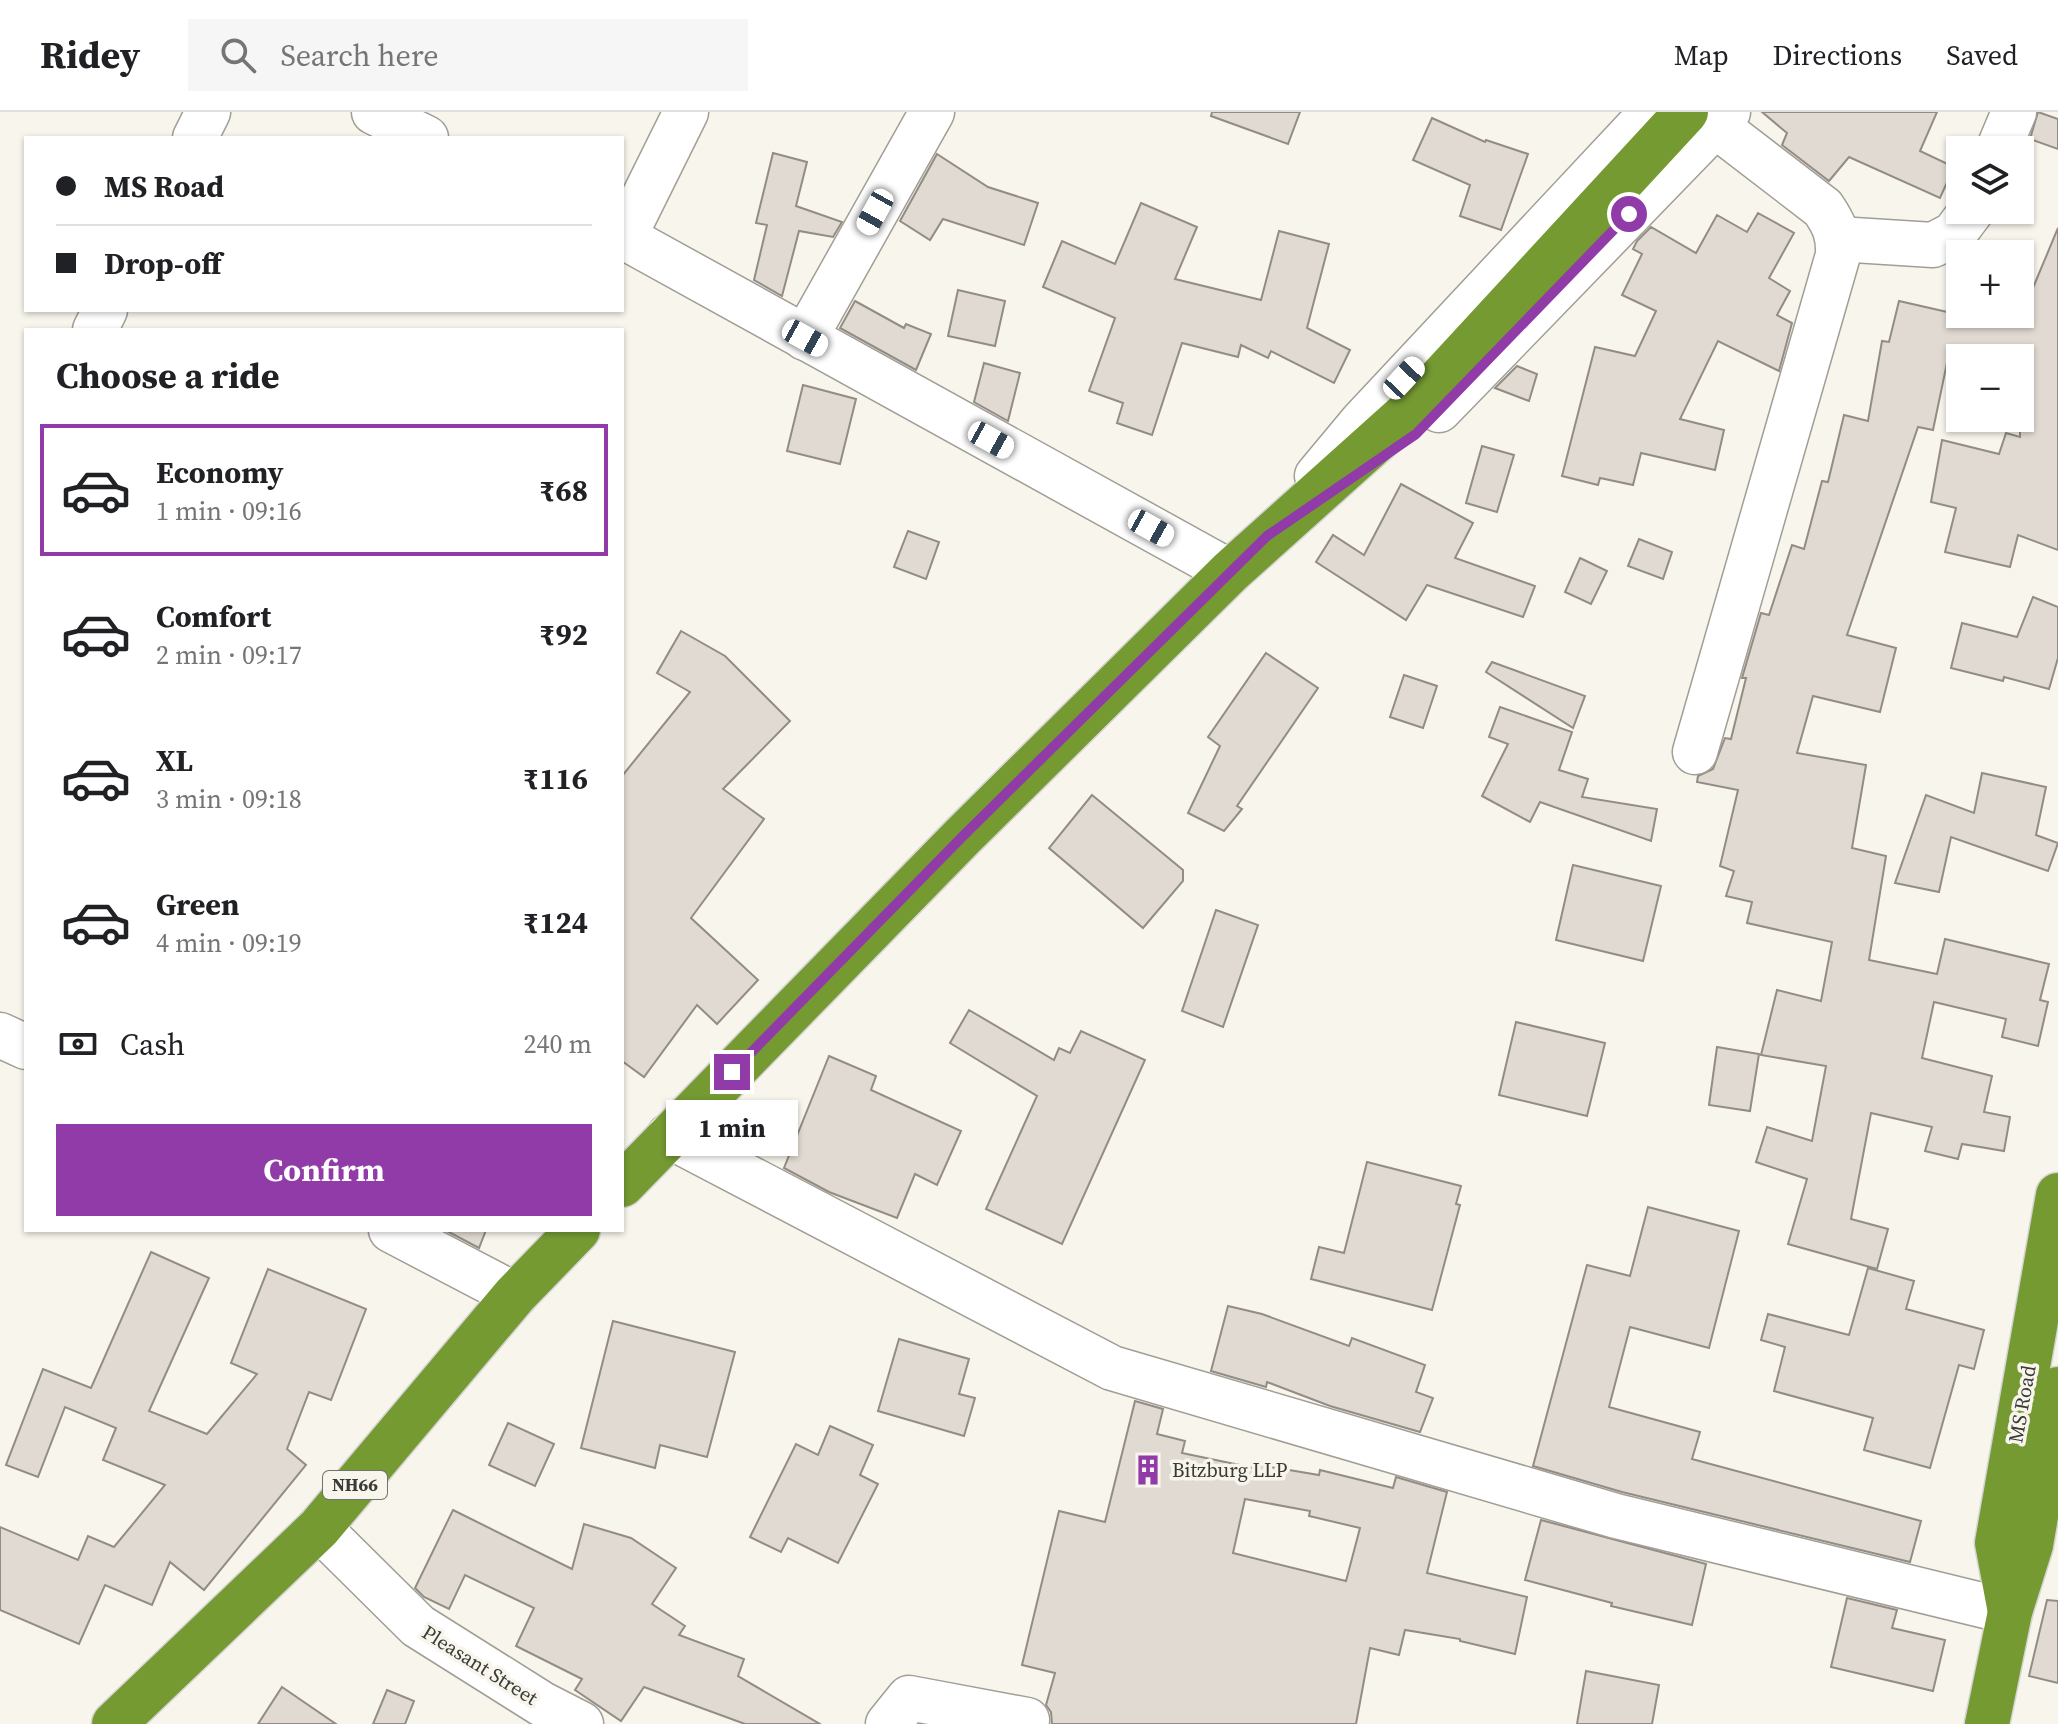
<!DOCTYPE html>
<meta charset="utf-8">
<style>
body{margin:0;font-family:"Source Serif 4",serif;background:#f6f6f6;color:#202124;height:100vh;display:flex;flex-direction:column;font-size:30px;white-space:nowrap}
*{box-sizing:border-box;margin:0}
p{font-size:26px;color:#757577}
.icon{flex:none;width:44px;height:44px;fill:none;stroke:currentColor;stroke-width:2;stroke-linecap:round;stroke-linejoin:round}
.map{position:relative;flex:1;overflow:hidden}
.drawer{position:absolute;left:24px;top:216px;width:600px;height:904px;display:flex;flex-direction:column;background:#fff;border-radius:0px;box-shadow:0 2px 6px #0004}
.drawer>*{flex:none}
.banner{position:absolute;left:24px;top:24px;width:600px;height:176px;border-radius:0px;box-shadow:0 2px 6px #0004;display:grid;align-content:center;height:176px;padding:0 32px;background:#fff}
.buttons{position:absolute;left:1946px;top:24px;display:grid;gap:16px}
.buttons a{display:grid;place-items:center;width:88px;height:88px;border-radius:0px;background:#fff;box-shadow:0 2px 6px #0004;font-size:40px}
.end{position:absolute;width:36px;height:36px;margin:-18px;border:10px solid #913ba9;background:#fff;box-shadow:0 0 0 4px #fff}
.from{border-radius:50%}
.bubble{position:absolute;height:56px;border-radius:0px;background:#fff;box-shadow:0 2px 6px #0004;font-size:26px;font-weight:700;line-height:56px;text-align:center}
.car{position:absolute;width:24px;height:48px;margin:-24px -12px;border-radius:10px;box-shadow:0 0 6px 2px #0007;background:linear-gradient(#fff 24%,#345 0 40%,#fff 0 76%,#345 0 86%,#fff 0)}
.banner b{display:flex;align-items:center;gap:28px;height:76px;font-size:30px}
.banner b+b{border-top:2px solid #e0e0e0}
.banner i{width:20px;height:20px;background:#202124}
ul{padding:0;list-style:none}
li{display:flex;align-items:center;gap:24px;height:132px;margin:0 16px 12px;padding:0 16px;border:4px solid transparent;border-radius:0px}
li div{flex:1}
li b{display:block;font-size:30px}
li em{font-style:normal;font-weight:700}
li.selected{border-color:#913ba9}
li>.icon{width:72px;height:72px;stroke-width:1.5}
h2{padding:0 32px;font-size:36px;line-height:96px}
.pay{display:flex;align-items:center;gap:20px;height:88px;padding:0 32px;font-size:30px}
.pay p{margin-inline-start:auto}
.action{display:flex;gap:16px;margin-top:auto;padding:16px 32px}
.action a{flex:1;height:92px;border-radius:0px;background:#913ba9;color:#fff;font-size:32px;font-weight:700;line-height:92px;text-align:center}
header{display:flex;align-items:center;gap:48px;box-sizing:border-box;height:112px;padding:0 40px;background:#fff;border-bottom:2px solid #e0e0e0}
header strong{font-size:38px}
nav{display:flex;gap:44px;margin-inline-start:auto;font-size:28px}
.search{width:560px;height:72px;background:#f6f6f6;display:flex;align-items:center;gap:20px;box-sizing:border-box;padding:0 28px;border-radius:0px;color:#757577;font-size:30px}
.map>svg:first-child{display:block}
.building{fill:#e1dad2;stroke:#938c85;stroke-width:2;fill-rule:evenodd}
.lines{fill:none;stroke-linecap:round;stroke-linejoin:round}
.minor-casing{stroke:#a09e95;stroke-width:47}
.highway-casing{stroke:#d4d4d3;stroke-width:47}
.minor{stroke:#fff;stroke-width:44}
.highway{stroke:#759a32;stroke-width:44}
.route{stroke:#913ba9;stroke-width:10}
.labels{text-anchor:middle;stroke-width:7;stroke-linejoin:round;paint-order:stroke}
.shield{fill:#f7f5ec;stroke:#73726d;stroke-width:2}
.shield-label{font-size:18px;font-weight:bold;fill:#3a3a36}
.street-label{font-size:20px;fill:#3a3a36;stroke:#f7f5ec}
.poi-label{font-size:20px;fill:#3a3a36;stroke:#f7f5ec;text-anchor:start}
</style>
<header>
<strong>Ridey</strong>
<div class="search"><svg class="icon" aria-label="search" viewBox="0 0 24 24"><circle cx="10" cy="10" r="6"/><path d="M15 15l6 6"/></svg>Search here</div>
<nav><a>Map</a><a>Directions</a><a>Saved</a></nav>
</header>
<div class="map">
<svg width="2058" height="1612" viewBox="0 0 2058 1612">
<rect width="100%" height="100%" fill="#f7f5ec"/>
<g class="building">
<polygon points="1212,0 1300,0 1288,32 1211,4"/>
<polygon points="1762,0 1937,0 1920,39 1954,55 1940,86 1849,45 1829,69 1782,33 1787,21"/>
<polygon points="2038,0 2058,7 2058,37 2030,27"/>
<polygon points="1432,6 1485,30 1486,28 1528,42 1501,118 1460,104 1470,73 1413,48"/>
<polygon points="773,41 807,50 796,94 842,110 833,125 799,119 782,184 754,168 767,113 756,111"/>
<polygon points="937,42 988,75 1038,91 1024,133 943,107 930,128 900,109"/>
<polygon points="1141,91 1197,115 1175,167 1261,188 1279,119 1329,132 1307,216 1350,238 1334,271 1271,239 1268,246 1241,233 1238,245 1182,231 1152,323 1117,311 1123,291 1089,279 1115,206 1043,175 1062,129 1115,152"/>
<polygon points="1758,101 1794,121 1769,166 1790,179 1777,203 1792,211 1779,259 1718,229 1680,307 1724,318 1715,358 1641,341 1633,373 1600,366 1598,373 1562,364 1595,235 1635,244 1656,199 1622,183 1642,142 1633,137 1637,129 1651,115 1696,141 1717,103 1747,120"/>
<polygon points="2058,116 2058,438 2018,423 2010,455 1945,440 1956,396 1931,390 1942,328 1999,342 2006,321 2020,325 2020,246 1948,246 1933,318 1918,315 1847,523 1896,536 1880,600 1813,584 1797,641 1866,653 1852,736 1886,744 1869,848 1937,862 1945,827 2049,852 2040,888 2048,890 2038,934 2002,925 2006,907 1934,890 1922,946 1992,964 1984,1000 2010,1005 2004,1039 1962,1032 1958,1047 1925,1039 1932,1015 1871,1001 1851,1107 1888,1117 1877,1157 1788,1132 1807,1067 1756,1050 1767,1015 1812,1029 1826,954 1761,943 1777,878 1821,889 1832,830 1747,811 1752,790 1726,784 1734,759 1720,754 1738,678 1697,670 1698,664 1713,657 1725,626 1731,627 1746,566 1742,566 1761,501 1769,503 1792,433 1804,437 1822,369 1828,370 1844,303 1868,309 1882,229 1889,230 1899,189 2000,212 2003,202 2022,202"/>
<polygon points="958,178 1005,189 995,234 948,224"/>
<polygon points="855,189 904,216 906,212 931,222 916,258 840,216"/>
<polygon points="984,251 1020,261 1008,309 974,290"/>
<polygon points="1517,254 1537,262 1529,289 1495,276"/>
<polygon points="803,273 856,287 840,352 787,339"/>
<polygon points="1482,334 1514,343 1497,400 1466,391"/>
<polygon points="1401,372 1473,411 1455,446 1535,474 1523,505 1427,473 1406,508 1316,450 1333,423 1364,443"/>
<polygon points="908,419 939,430 926,467 894,455"/>
<polygon points="1639,427 1672,440 1663,467 1628,454"/>
<polygon points="1580,446 1607,459 1591,492 1565,480"/>
<polygon points="2033,485 2058,495 2058,546 2049,577 2004,565 2003,569 1951,556 1962,511 2017,525"/>
<polygon points="681,519 725,544 790,609 723,677 764,707 691,806 758,868 717,912 697,893 644,965 622,949 622,664 690,580 657,561"/>
<polygon points="1266,541 1318,576 1237,694 1242,697 1224,719 1188,701 1220,634 1208,625"/>
<polygon points="1492,550 1585,584 1573,616 1486,560"/>
<polygon points="1404,563 1437,574 1423,616 1390,605"/>
<polygon points="1500,595 1572,620 1559,658 1588,667 1582,685 1657,697 1651,729 1540,690 1530,710 1482,684 1508,632 1489,625"/>
<polygon points="1982,661 2046,675 2036,723 2058,731 2048,759 1951,725 1939,780 1895,771 1926,683 1974,701"/>
<polygon points="1092,683 1183,758 1183,769 1143,816 1049,736"/>
<polygon points="1573,753 1661,774 1643,849 1556,828"/>
<polygon points="1216,798 1258,813 1223,915 1182,899"/>
<polygon points="969,898 1054,948 1059,936 1070,941 1081,919 1145,948 1062,1132 986,1097 1037,984 950,931"/>
<polygon points="1516,910 1605,931 1587,1004 1499,983"/>
<polygon points="1717,935 1759,942 1750,999 1709,993"/>
<polygon points="829,944 876,964 871,978 961,1019 937,1073 915,1062 897,1106 829,1080 784,1056"/>
<polygon points="1367,1050 1461,1074 1456,1092 1460,1093 1432,1198 1311,1167 1319,1135 1344,1141"/>
<polygon points="1648,1095 1739,1119 1709,1236 1630,1215 1609,1295 1700,1320 1692,1347 1921,1409 1910,1450 1622,1380 1533,1354 1587,1153 1630,1164"/>
<polygon points="445,1118 486,1118 479,1136"/>
<polygon points="151,1140 209,1166 149,1299 207,1322 257,1262 231,1251 268,1157 366,1197 331,1288 309,1280 287,1337 306,1353 204,1478 170,1450 152,1493 105,1473 79,1532 0,1498 0,1415 78,1448 88,1424 114,1435 165,1373 103,1348 116,1316 65,1295 38,1365 6,1353 43,1257 91,1276"/>
<polygon points="1868,1156 1914,1169 1906,1197 1984,1218 1974,1257 1959,1253 1930,1356 1864,1338 1873,1306 1774,1279 1785,1235 1761,1228 1768,1202 1849,1223"/>
<polygon points="1228,1194 1262,1202 1349,1234 1352,1226 1425,1253 1416,1280 1433,1286 1420,1320 1330,1294 1267,1270 1266,1275 1211,1259"/>
<polygon points="613,1209 735,1240 707,1345 660,1333 655,1356 581,1336"/>
<polygon points="899,1227 969,1247 959,1282 975,1286 964,1324 878,1299"/>
<path d="M1135 1289 1163 1297 1157 1322 1185 1329 1182 1341 1259 1357 1260 1353 1319 1363 1320 1358 1393 1376 1396 1365 1447 1380 1427 1461 1527 1485 1515 1542 1460 1529V1527L1405 1518 1399 1543 1370 1536 1356 1612H1052L1051 1600 1046 1593 1055 1561 1022 1553 1059 1399 1105 1410ZM1245 1387 1310 1399 1309 1404 1360 1416 1346 1469 1233 1441Z"/>
<polygon points="508,1311 554,1332 535,1374 489,1353"/>
<polygon points="830,1314 873,1333 860,1363 878,1372 838,1451 788,1426 781,1440 750,1425 796,1332 818,1343"/>
<polygon points="453,1398 572,1457 584,1412 631,1426 676,1456 652,1492 685,1514 679,1523 744,1547 738,1564 820,1612 745,1612 644,1575 621,1609 575,1578 582,1567 516,1534 534,1496 465,1463 449,1497 424,1485 415,1476"/>
<polygon points="1541,1408 1706,1452 1692,1513 1611,1494 1612,1491 1525,1468"/>
<polygon points="1847,1486 1897,1498 1892,1516 1945,1528 1933,1579 1831,1555"/>
<polygon points="2047,1488 2058,1489 2058,1571 2029,1564"/>
<polygon points="1586,1559 1659,1573 1652,1612 1577,1612"/>
<polygon points="282,1575 336,1612 258,1612"/>
<polygon points="387,1578 414,1589 405,1612 373,1612"/>
</g>
<g class="lines">
<g class="minor-casing">
<g id="minor">
<polyline points="374,0 426,26"/>
<polyline points="195,26 208,0"/>
<polyline points="1998,38 2014,0"/>
<polyline points="622,124 1230,460"/>
<polyline points="624,125 686,0"/>
<polyline points="1838,127 1933,133 1954,122 1972,98"/>
<polyline points="95,218 105,198"/>
<polyline points="805,226 932,0"/>
<polyline points="1439,298 1728,0"/>
<polyline points="1317,364 1362,310 1652,0"/>
<path d="M1695 640 1838 143C1839 123 1834 112 1823 96L1715 13"/>
<polyline points="0,923 26,935"/>
<polyline points="669,1024 1112,1256 1616,1404 2010,1500"/>
<polyline points="391,1118 515,1183"/>
<polyline points="319,1416 418,1514 542,1592 581,1612"/>
<polyline points="888,1612 909,1586 1027,1608"/>
</g>
</g>
<g class="highway-casing">
<g id="highway">
<polyline points="622,1073 963,724 1230,460 1414,295 1686,0"/>
<polyline points="2010,1500 1997,1431 2058,1083"/>
<polyline points="114,1612 319,1416 515,1183 578,1118"/>
<polyline points="1987,1612 2010,1500 2031,1433 2058,1277"/>
</g>
</g>
<use href="#minor" class="minor"/>
<use href="#highway" class="highway"/>
</g>
<g class="lines">
<polyline class="route" points="732,960 963,724 1267,424 1416,322 1629,102"/>
</g>
<defs>
<g id="building-bare" transform="scale(2.4)"><path d="M-4-6H4V6H1V3H-1V6H-4ZM-2.5-4.3h1.7v1.8h-1.7ZM.8-4.3h1.7v1.8H.8ZM-2.5-1h1.7V.8h-1.7ZM.8-1h1.7V.8H.8Z" fill="#913ba9" stroke="#f7f5ec" stroke-width="2.5" paint-order="stroke"/></g>
</defs>
<g fill-rule="evenodd">
<use href="#building-bare" x="1148" y="1358"/>
</g>
<g class="labels">
<rect class="shield" x="323" y="1359" width="64" height="28" rx="6"/>
<g class="shield-label">
<text x="355" y="1379">NH66</text>
</g>
<g class="street-label">
<text transform="translate(2022 1292) rotate(-80)" y="7">MS Road</text>
<text transform="translate(480 1553) rotate(32)" y="7">Pleasant Street</text>
</g>
<g class="poi-label">
<text x="1172" y="1365">Bitzburg LLP</text>
</g>
</g>
</svg>
<div class="buttons">
<a><svg class="icon" aria-label="layers" viewBox="0 0 24 24"><path d="M12 4l9 5-9 5-9-5zM3 14l9 5 9-5"/></svg></a>
<a>+</a>
<a>−</a>
</div>
<i class="end from" style="left:1629px;top:102px"></i>
<i class="end" style="left:732px;top:960px"></i>
<div class="bubble" style="left:666px;top:988px;width:132px">1 min</div>
<i class="car" style="left:875px;top:100px;rotate:209deg"></i>
<i class="car" style="left:805px;top:226px;rotate:119deg"></i>
<i class="car" style="left:1404px;top:266px;rotate:43deg"></i>
<i class="car" style="left:991px;top:328px;rotate:119deg"></i>
<i class="car" style="left:1151px;top:416px;rotate:119deg"></i>
<div class="banner">
<b><i class="from"></i>MS Road</b>
<b><i></i>Drop-off</b>
</div>
<section class="drawer">
<h2>Choose a ride</h2>
<ul>
<li class="selected"><svg class="icon" aria-label="car" viewBox="0 0 24 24"><path d="M5 17H2v-5l4-1 3-4h7l3 4 3 1v5h-3M9 17h6M6 11h13"/><circle cx="7" cy="17" r="2"/><circle cx="17" cy="17" r="2"/></svg><div><b>Economy</b><p>1 min · 09:16</p></div><em>₹68</em></li>
<li><svg class="icon" aria-label="car" viewBox="0 0 24 24"><path d="M5 17H2v-5l4-1 3-4h7l3 4 3 1v5h-3M9 17h6M6 11h13"/><circle cx="7" cy="17" r="2"/><circle cx="17" cy="17" r="2"/></svg><div><b>Comfort</b><p>2 min · 09:17</p></div><em>₹92</em></li>
<li><svg class="icon" aria-label="car" viewBox="0 0 24 24"><path d="M5 17H2v-5l4-1 3-4h7l3 4 3 1v5h-3M9 17h6M6 11h13"/><circle cx="7" cy="17" r="2"/><circle cx="17" cy="17" r="2"/></svg><div><b>XL</b><p>3 min · 09:18</p></div><em>₹116</em></li>
<li><svg class="icon" aria-label="car" viewBox="0 0 24 24"><path d="M5 17H2v-5l4-1 3-4h7l3 4 3 1v5h-3M9 17h6M6 11h13"/><circle cx="7" cy="17" r="2"/><circle cx="17" cy="17" r="2"/></svg><div><b>Green</b><p>4 min · 09:19</p></div><em>₹124</em></li>
</ul>
<div class="pay"><svg class="icon" aria-label="cash" viewBox="0 0 24 24"><path d="M3 7h18v10H3z"/><circle cx="12" cy="12" r="2"/></svg>Cash<p>240 m</p></div>
<div class="action"><a>Confirm</a></div>
</section>
</div>
